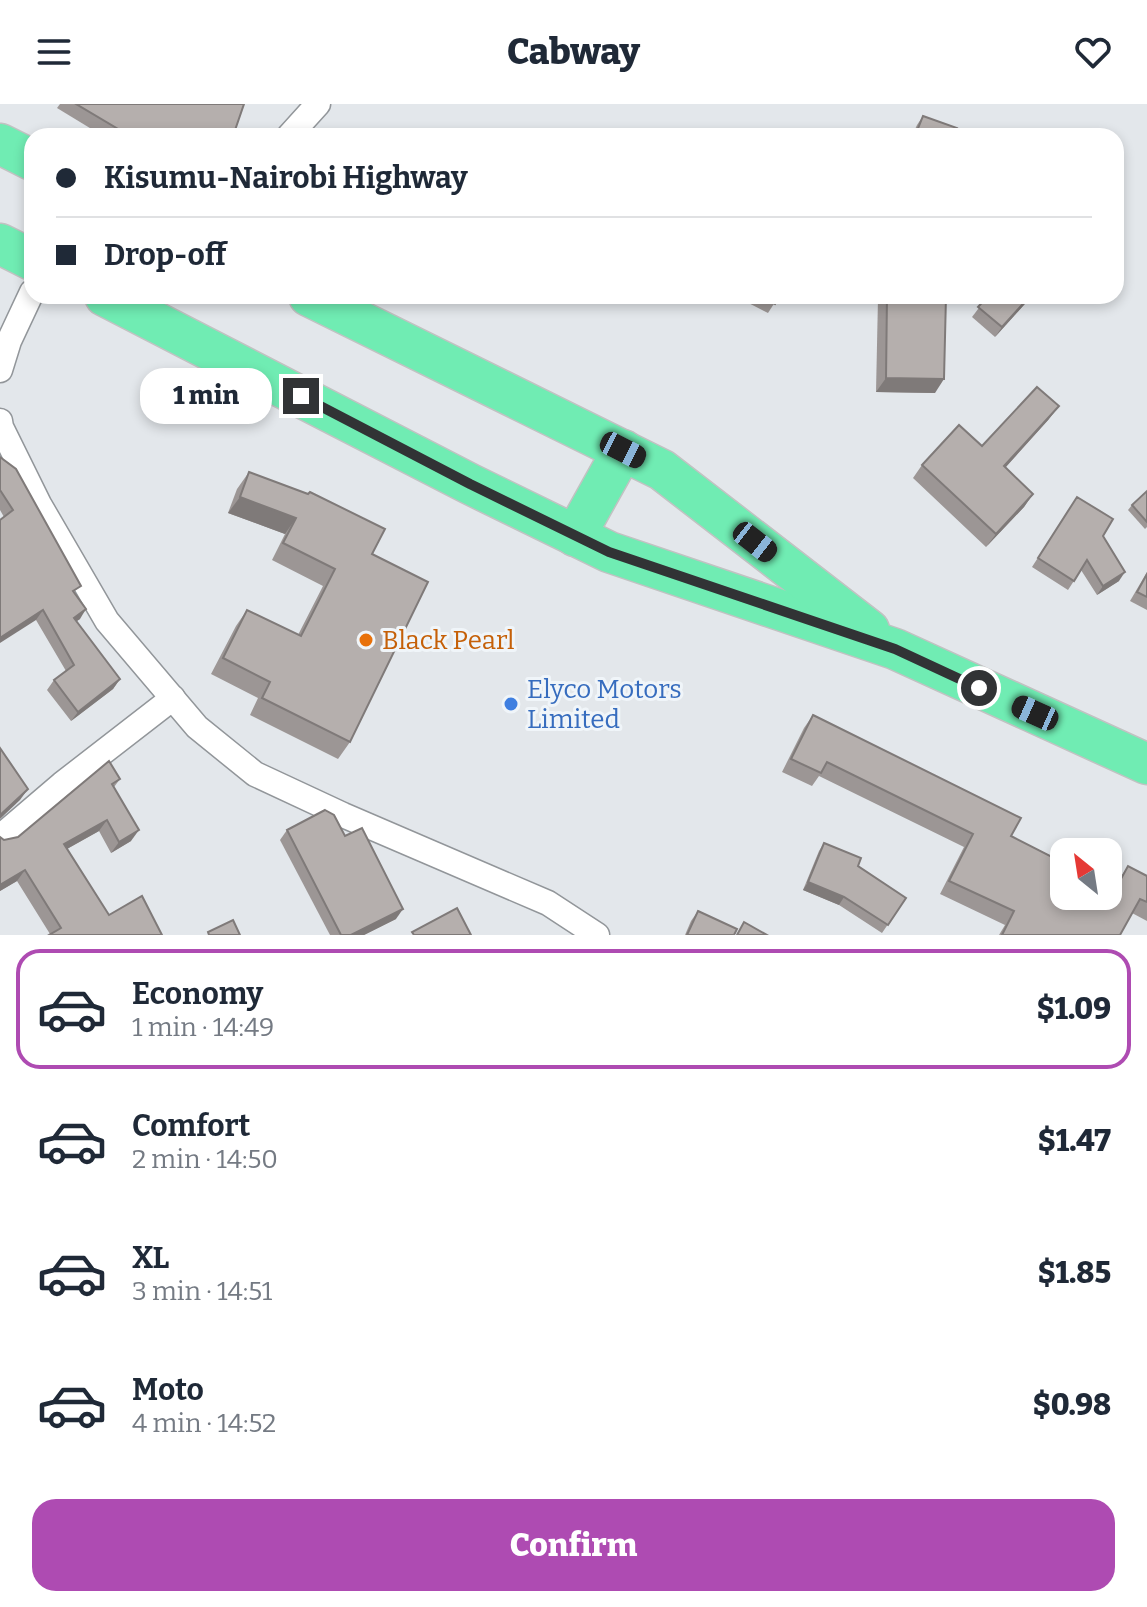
<!DOCTYPE html>
<meta charset="utf-8">
<style>
body{margin:0;font-family:Bitter,serif;background:#f6f6f7;color:#1f2937;height:100vh;display:flex;flex-direction:column;font-size:30px;white-space:nowrap}
*{box-sizing:border-box;margin:0}
p{font-size:26px;color:#747a83}
.icon{flex:none;width:44px;height:44px;fill:none;stroke:currentColor;stroke-width:2;stroke-linecap:round;stroke-linejoin:round}
.map{position:relative;height:831px;overflow:hidden}
.sheet{display:flex;flex-direction:column;background:#fff;flex:1}
.sheet>*{flex:none}
.hud{position:absolute;left:24px;top:24px;width:1100px;height:176px;border-radius:24px;box-shadow:0 4px 12px #0003;display:grid;align-content:center;height:176px;padding:0 32px;background:#fff}
.needle{width:52px;rotate:330deg}
.tools{position:absolute;left:1050px;top:734px;display:grid;gap:16px}
.tools a{display:grid;place-items:center;width:72px;height:72px;border-radius:16px;background:#fff;box-shadow:0 4px 12px #0003;font-size:40px}
.end{position:absolute;width:36px;height:36px;margin:-18px;border:10px solid #313335;background:#fff;box-shadow:0 0 0 4px #fff}
.from{border-radius:50%}
.bubble{position:absolute;height:56px;border-radius:24px;background:#fff;box-shadow:0 4px 12px #0003;font-size:26px;font-weight:800;line-height:56px;text-align:center}
.car{position:absolute;width:24px;height:48px;margin:-24px -12px;border-radius:10px;box-shadow:0 0 6px 2px #0007;background:linear-gradient(#222 24%,#8ab4d8 0 40%,#222 0 76%,#8ab4d8 0 86%,#222 0)}
.hud b{display:flex;align-items:center;gap:28px;height:76px;font-size:30px}
.hud b+b{border-top:2px solid #e0e1e3}
.hud i{width:20px;height:20px;background:#1f2937}
ul{padding:14px 0 0;list-style:none}
li{display:flex;align-items:center;gap:24px;height:120px;margin:0 16px 12px;padding:0 16px;border:4px solid transparent;border-radius:24px}
li div{flex:1}
li b{display:block;font-size:30px}
li em{font-style:normal;font-weight:800}
li.on{border-color:#ae4bb2}
li>.icon{width:72px;height:72px;stroke-width:1.5}
.primary-button{display:flex;gap:16px;margin-top:auto;padding:16px 32px}
.primary-button a{flex:1;height:92px;border-radius:24px;background:#ae4bb2;color:#fff;font-size:32px;font-weight:800;line-height:92px;text-align:center}
header{display:flex;justify-content:space-between;align-items:center;height:104px;padding:0 32px;background:#fff;font-size:36px;font-weight:800}
.map>svg:first-child{display:block}
.lines{fill:none;stroke-linecap:round;stroke-linejoin:round}
.minor-casing{stroke:#92969a;stroke-width:27}
.trunk-casing{stroke:#c1c2c2;stroke-width:43}
.minor{stroke:#fff;stroke-width:24}
.trunk{stroke:#70ecb3;stroke-width:40}
.wall{fill:#9c9695}
.shaded-wall{fill:#7f7a79}
.building{fill:#b5afad;stroke:#7f7a79;stroke-width:2}
.route{stroke:#313335;stroke-width:10}
.food-dot{fill:#e8710a;stroke:#f0f5f9;stroke-width:3}
.shop-dot{fill:#3f7fe0;stroke:#f0f5f9;stroke-width:3}
.labels{text-anchor:middle;stroke-width:6;stroke-linejoin:round;paint-order:stroke}
.food-label{font-size:26px;fill:#c56008;stroke:#f0f5f9;text-anchor:start}
.shop-label{font-size:26px;fill:#366cbe;stroke:#f0f5f9;text-anchor:start}
</style>
<header><svg class="icon" aria-label="menu" viewBox="0 0 24 24"><path d="M4 6h16M4 12h16M4 18h16"/></svg>Cabway<svg class="icon" aria-label="heart" viewBox="0 0 24 24"><path d="M12 20l-8-8c-3-5 5-10 8-4 3-6 11-1 8 4z"/></svg></header>
<div class="map">
<svg width="1147" height="831" viewBox="0 0 1147 831">
<rect width="100%" height="100%" fill="#e3e7eb"/>
<g class="lines">
<g class="minor-casing">
<g id="minor">
<polyline points="289,32 318,0"/>
<polyline points="0,266 9,237 32,188"/>
<polyline points="0,317 1,323 39,400 107,517 197,623 255,670 343,711 548,799 597,831"/>
<polyline points="0,733 62,680 173,594"/>
</g>
</g>
<g class="trunk-casing">
<g id="trunk">
<polyline points="0,40 32,56"/>
<polyline points="0,140 32,156"/>
<polyline points="105,192 470,380 609,448 895,545 1147,660"/>
<polyline points="309,192 662,366 869,526"/>
<polyline points="575,432 623,346"/>
</g>
</g>
<use href="#minor" class="minor"/>
<use href="#trunk" class="trunk"/>
</g>
<g class="wall">
<polygon points="60,0 244,0 233,32 103,32 57,4"/>
<polygon points="923,12 954,32 912,32 917,21"/>
<polygon points="735,192 779,192 768,209"/>
<polygon points="880,192 946,192 935,289 876,288 878,194"/>
<polygon points="988,192 1032,192 995,233 972,213"/>
<polygon points="1049,315 1005,364 1033,390 1024,403 986,443 913,374 922,361 982,342"/>
<polygon points="0,353 75,491 80,515 76,517 120,575 113,585 71,617 47,586 54,576 66,567 36,516 4,413 0,406"/>
<polygon points="249,368 372,450 350,638 338,655 250,611 258,594 211,570 236,522 247,506 298,531 323,482 272,456 285,430 228,409 237,385"/>
<polygon points="1147,387 1147,423 1145,425 1128,406 1132,401"/>
<polygon points="1077,393 1103,432 1119,477 1097,491 1081,466 1068,486 1032,463"/>
<polygon points="1147,468 1147,506 1130,497"/>
<polygon points="813,611 1011,732 1114,783 1128,762 1147,772 1147,817 1132,809 1120,831 999,831 1005,821 940,790 964,743 819,672 812,682 782,668 804,624"/>
<polygon points="120,675 114,683 131,737 111,749 99,727 67,745 109,811 162,831 50,830 17,777 0,787 0,733 4,736 18,733"/>
<polygon points="287,726 345,732 396,815 364,831 330,831 280,736"/>
<polygon points="824,739 906,794 882,829 839,801 803,786 819,747"/>
<polygon points="698,807 734,831 685,831 691,817"/>
</g>
<g class="shaded-wall">
<polygon points="1030,192 1032,192 995,233 1002,223"/>
<polygon points="886,274 944,275 935,289 876,288"/>
<polygon points="1059,302 1049,315 994,376 1004,362"/>
<polygon points="1033,390 1024,403 986,443 996,430"/>
<polygon points="240,393 296,414 285,430 228,409"/>
<polygon points="1125,468 1119,477 1097,491 1103,482"/>
<polygon points="86,505 80,515 67,524 74,514"/>
<polygon points="43,506 36,516 0,539 0,534"/>
<polygon points="120,575 113,585 71,617 78,608"/>
<polygon points="28,685 20,696 0,715 0,711"/>
<polygon points="107,716 99,727 56,751 64,740"/>
<polygon points="139,726 131,737 111,749 119,738"/>
<polygon points="25,766 17,777 0,787 0,781"/>
<polygon points="808,778 844,793 839,801 803,786"/>
<polygon points="403,805 396,815 364,831 351,831"/>
</g>
<g class="building">
<polygon points="76,0 244,0 233,32 130,32"/>
<polygon points="923,12 957,24 954,32 915,32"/>
<polygon points="760,192 779,192 775,200"/>
<polygon points="887,192 946,192 944,275 886,274"/>
<polygon points="988,192 1030,192 1002,223 978,203"/>
<polygon points="1037,283 1059,302 1004,362 1033,390 996,430 922,361 959,321 982,342"/>
<polygon points="0,353 16,365 81,482 73,487 86,505 74,514 120,575 78,608 54,576 74,561 43,506 0,534 0,416 13,406 0,386"/>
<polygon points="249,368 308,390 310,388 385,425 372,450 428,478 350,638 262,594 270,578 223,554 247,506 301,532 335,465 283,439 296,414 240,393"/>
<polygon points="1147,387 1147,418 1132,401"/>
<polygon points="1077,393 1113,415 1103,432 1125,468 1103,482 1087,456 1074,477 1038,454"/>
<polygon points="1147,470 1147,493 1137,488"/>
<polygon points="813,611 1021,714 1011,732 1064,759 1064,792 1108,792 1108,780 1116,784 1128,762 1147,772 1147,798 1140,795 1120,831 1002,831 1014,807 949,777 973,730 827,658 821,669 791,655"/>
<polygon points="0,644 28,685 0,711"/>
<polygon points="109,657 120,675 112,680 139,726 119,738 107,716 64,740 109,811 142,792 162,831 49,831 61,824 25,766 0,781 0,733 4,736 18,733"/>
<polygon points="325,706 334,711 345,732 362,724 403,805 351,831 341,831 287,726"/>
<polygon points="824,739 861,754 858,762 906,794 888,821 844,793 808,778"/>
<polygon points="457,804 471,831 414,831 412,828"/>
<polygon points="698,807 737,825 734,831 687,831"/>
<polygon points="233,816 240,831 209,831 208,828"/>
<polygon points="744,818 767,831 737,831"/>
</g>
<g class="lines">
<polyline class="route" points="301,292 470,380 609,448 895,545 979,584"/>
</g>
<circle class="food-dot" cx="366" cy="536" r="8"/>
<circle class="shop-dot" cx="511" cy="600" r="8"/>
<g class="labels">
<g class="food-label">
<text x="382" y="545">Black Pearl</text>
</g>
<g class="shop-label">
<text x="527" y="594">Elyco Motors<tspan x="527" dy="30">Limited</tspan></text>
</g>
</g>
</svg>
<div class="tools">
<a><svg class="needle" viewBox="-14 -14 28 28"><path d="M0-13l5 13h-10z" fill="#e53935"/><path d="M0 13l5-13h-10z" fill="#747a83"/></svg></a>
</div>
<i class="end from" style="left:979px;top:584px"></i>
<i class="end" style="left:301px;top:292px"></i>
<div class="bubble" style="left:140px;top:264px;width:132px">1 min</div>
<i class="car" style="left:623px;top:346px;rotate:117deg"></i>
<i class="car" style="left:755px;top:438px;rotate:128deg"></i>
<i class="car" style="left:1035px;top:609px;rotate:294deg"></i>
<div class="hud">
<b><i class="from"></i>Kisumu-Nairobi Highway</b>
<b><i></i>Drop-off</b>
</div>
</div>
<section class="sheet">
<ul>
<li class="on"><svg class="icon" aria-label="car" viewBox="0 0 24 24"><path d="M5 17H2v-5l4-1 3-4h7l3 4 3 1v5h-3M9 17h6M6 11h13"/><circle cx="7" cy="17" r="2"/><circle cx="17" cy="17" r="2"/></svg><div><b>Economy</b><p>1 min · 14:49</p></div><em>$1.09</em></li>
<li><svg class="icon" aria-label="car" viewBox="0 0 24 24"><path d="M5 17H2v-5l4-1 3-4h7l3 4 3 1v5h-3M9 17h6M6 11h13"/><circle cx="7" cy="17" r="2"/><circle cx="17" cy="17" r="2"/></svg><div><b>Comfort</b><p>2 min · 14:50</p></div><em>$1.47</em></li>
<li><svg class="icon" aria-label="car" viewBox="0 0 24 24"><path d="M5 17H2v-5l4-1 3-4h7l3 4 3 1v5h-3M9 17h6M6 11h13"/><circle cx="7" cy="17" r="2"/><circle cx="17" cy="17" r="2"/></svg><div><b>XL</b><p>3 min · 14:51</p></div><em>$1.85</em></li>
<li><svg class="icon" aria-label="car" viewBox="0 0 24 24"><path d="M5 17H2v-5l4-1 3-4h7l3 4 3 1v5h-3M9 17h6M6 11h13"/><circle cx="7" cy="17" r="2"/><circle cx="17" cy="17" r="2"/></svg><div><b>Moto</b><p>4 min · 14:52</p></div><em>$0.98</em></li>
</ul>
<div class="primary-button"><a>Confirm</a></div>
</section>
